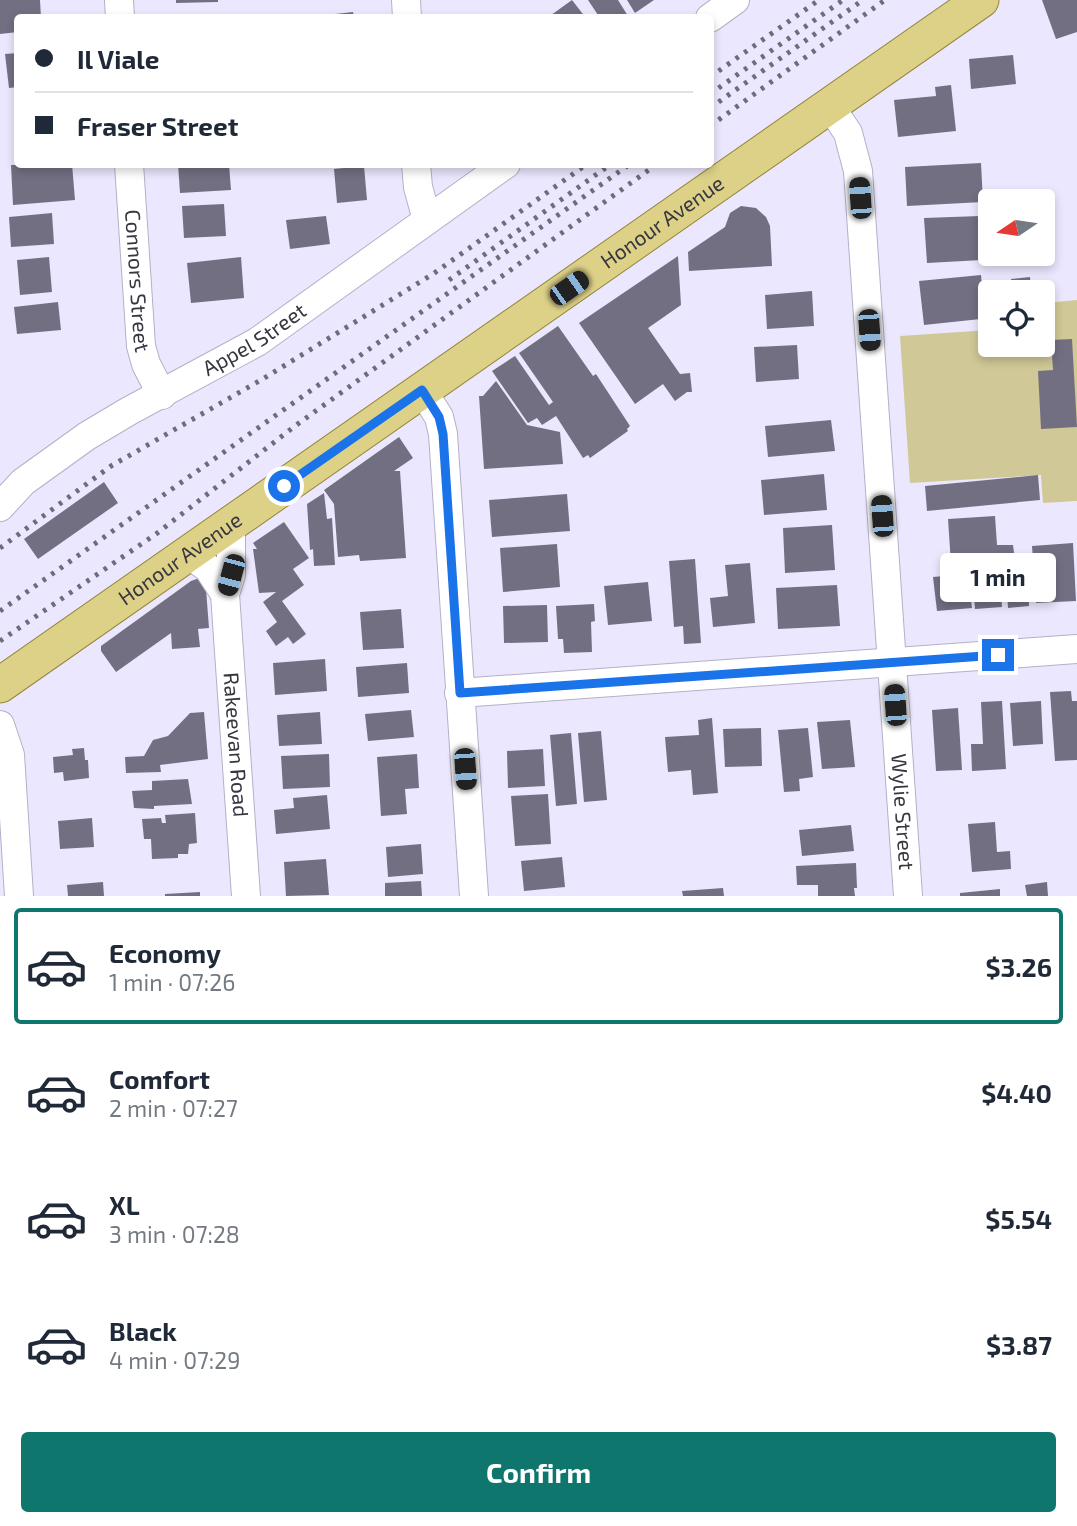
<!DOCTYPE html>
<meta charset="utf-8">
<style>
body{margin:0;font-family:"Exo 2",sans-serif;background:#f2f2f3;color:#1f2937;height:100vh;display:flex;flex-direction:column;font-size:26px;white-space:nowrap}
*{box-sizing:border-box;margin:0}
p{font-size:23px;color:#747a83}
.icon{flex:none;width:38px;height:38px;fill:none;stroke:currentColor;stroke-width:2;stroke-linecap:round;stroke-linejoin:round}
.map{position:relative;height:896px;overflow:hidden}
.drawer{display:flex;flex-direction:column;background:#fff;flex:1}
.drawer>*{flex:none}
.guide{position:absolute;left:14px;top:14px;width:700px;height:154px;border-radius:7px;box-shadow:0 4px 10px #0003;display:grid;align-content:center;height:154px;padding:0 21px;background:#fff}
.needle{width:46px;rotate:257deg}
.fabs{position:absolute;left:978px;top:189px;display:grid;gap:14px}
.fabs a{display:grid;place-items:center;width:77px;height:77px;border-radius:7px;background:#fff;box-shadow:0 4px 10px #0003;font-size:35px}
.end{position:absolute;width:32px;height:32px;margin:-16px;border:9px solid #1a73e8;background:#fff;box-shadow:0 0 0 4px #fff}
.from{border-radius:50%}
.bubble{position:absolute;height:49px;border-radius:7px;background:#fff;box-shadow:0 4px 10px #0003;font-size:23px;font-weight:700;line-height:49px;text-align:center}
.car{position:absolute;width:21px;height:42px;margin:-21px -10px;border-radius:9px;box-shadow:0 0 5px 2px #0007;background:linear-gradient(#222 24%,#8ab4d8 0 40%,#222 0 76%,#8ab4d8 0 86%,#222 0)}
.guide b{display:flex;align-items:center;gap:24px;height:66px;font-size:26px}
.guide b+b{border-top:2px solid #e0e1e3}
.guide i{width:18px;height:18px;background:#1f2937}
ul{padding:12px 0 0;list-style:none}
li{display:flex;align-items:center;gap:21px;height:116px;margin:0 14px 10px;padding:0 7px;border:4px solid transparent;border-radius:7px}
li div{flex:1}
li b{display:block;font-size:26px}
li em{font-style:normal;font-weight:700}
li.on{border-color:#0f766e}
li>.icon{width:63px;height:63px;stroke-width:1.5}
.primary-button{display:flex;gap:14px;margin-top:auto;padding:14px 21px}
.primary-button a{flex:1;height:80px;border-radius:7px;background:#0f766e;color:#fff;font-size:28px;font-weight:700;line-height:80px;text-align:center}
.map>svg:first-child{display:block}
.green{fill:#d0c896}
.building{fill:#736f83}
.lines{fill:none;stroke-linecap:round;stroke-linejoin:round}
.minor-casing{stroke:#b5b0c7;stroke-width:30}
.major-casing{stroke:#94873a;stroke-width:37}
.minor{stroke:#fff;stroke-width:28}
.major{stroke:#ddd188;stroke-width:35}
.rail{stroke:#6f6c7a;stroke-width:5;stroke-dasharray:3.5 7;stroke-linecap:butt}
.route{stroke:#1a73e8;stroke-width:9}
.labels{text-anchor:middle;stroke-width:7;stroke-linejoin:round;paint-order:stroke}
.street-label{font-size:21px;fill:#38363f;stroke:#fff}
</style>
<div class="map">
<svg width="1077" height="896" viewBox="0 0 1077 896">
<rect width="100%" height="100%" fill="#ebe7fe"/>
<polygon class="green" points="1077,300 1077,501 1043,503 1041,475 910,483 900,336 990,330 990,345 1043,345 1043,327 1047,326 1045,303"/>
<g class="building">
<polygon points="0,0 40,0 41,18 18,18 18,32 0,34"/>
<polygon points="176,0 218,0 218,2 176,3"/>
<polygon points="572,0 586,18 547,18"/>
<polygon points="588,0 618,0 628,16 600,18"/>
<polygon points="627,0 654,0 635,13"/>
<polygon points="1042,0 1077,0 1077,32 1056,39"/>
<polygon points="353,12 354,18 318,18 318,16"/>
<polygon points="18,53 18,87 9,88 5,54"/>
<polygon points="1013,55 1016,84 971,89 969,59"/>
<polygon points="951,85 956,131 898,137 894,100 936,96 935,87"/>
<polygon points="981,163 983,202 907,206 905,167"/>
<polygon points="72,164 75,200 13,205 11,165"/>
<polygon points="178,164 229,164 231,190 180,193"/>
<polygon points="364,166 367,200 337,203 334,169"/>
<polygon points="224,204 226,236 184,238 182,206"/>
<polygon points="741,206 756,208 766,217 770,226 772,266 689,271 688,252 725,227 730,213"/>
<polygon points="52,213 54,244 11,247 9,217"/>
<polygon points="326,216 330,244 290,249 286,220"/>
<polygon points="980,216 982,260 927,263 924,218"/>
<polygon points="678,256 681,305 648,328 680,374 690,373 692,392 687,392 675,401 663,384 635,404 579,323"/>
<polygon points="49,257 52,292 20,295 17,260"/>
<polygon points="241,257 244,298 191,303 187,263"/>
<polygon points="981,275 984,306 990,305 990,318 924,325 919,281"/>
<polygon points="1030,277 1031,292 1012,292 1011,279"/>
<polygon points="812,291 814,326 767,329 765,295"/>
<polygon points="58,302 61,330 17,334 14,307"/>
<polygon points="558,326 593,376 596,374 630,426 627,429 628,431 590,458 588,455 583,458 556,416 542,425 537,418 528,423 492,371 515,356 549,405 553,402 519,353"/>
<polygon points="1072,339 1077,427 1041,429 1038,371 1053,370 1051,340"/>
<polygon points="797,345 799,379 756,382 754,347"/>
<polygon points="496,381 527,425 560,432 563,464 484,469 479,396 483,396"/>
<polygon points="831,420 835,451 768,457 765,426"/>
<polygon points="399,437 413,458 394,471 400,471 406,558 360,561 359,555 338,557 334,504 324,490"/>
<polygon points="824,474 827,510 764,515 761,480"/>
<polygon points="1038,475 1040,500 927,511 925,486"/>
<polygon points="104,482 118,503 38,559 24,539"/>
<polygon points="324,493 327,519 332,518 335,565 314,566 313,549 310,550 307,504"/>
<polygon points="567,494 570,531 492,537 489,500"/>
<polygon points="995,516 997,545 1013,545 1015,560 951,564 948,519"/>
<polygon points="284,522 309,558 293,569 304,585 282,601 306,634 293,644 288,637 276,646 266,631 277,622 263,602 276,592 259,593 253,549 257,549 253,543"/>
<polygon points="832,525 835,570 785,573 783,528"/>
<polygon points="1073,543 1076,601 1036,603 1032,546"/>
<polygon points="557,544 560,587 503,592 500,548"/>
<polygon points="695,559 701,643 684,644 683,626 674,627 669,561"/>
<polygon points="750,563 755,623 713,627 710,598 728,596 725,565"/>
<polygon points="1000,572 1002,607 975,609 972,574"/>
<polygon points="968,574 972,608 937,611 933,577"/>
<polygon points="205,576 209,628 198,629 200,647 172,649 171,633 116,672 101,651 101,646 191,581"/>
<polygon points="1028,576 1029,606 1008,608 1006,577"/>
<polygon points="648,582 652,621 608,625 604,586"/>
<polygon points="837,585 840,626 778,629 776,588"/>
<polygon points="594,604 595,621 591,622 592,652 564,653 563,639 558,639 556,606"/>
<polygon points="547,605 548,642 504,643 503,606"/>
<polygon points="401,609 404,648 363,650 360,612"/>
<polygon points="325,659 327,691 275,695 273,663"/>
<polygon points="407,663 409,693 358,697 356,667"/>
<polygon points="1071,691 1072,701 1077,701 1077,760 1055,761 1050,692"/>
<polygon points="1002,701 1006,769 972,771 971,744 983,744 981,702"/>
<polygon points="1041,701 1043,744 1013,746 1010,703"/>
<polygon points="958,708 962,770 936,771 932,710"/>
<polygon points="411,710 414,737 368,741 365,714"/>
<polygon points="204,712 208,759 160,765 161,772 126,773 125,757 144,756 153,740 168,736 190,713"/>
<polygon points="320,712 322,744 279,746 277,715"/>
<polygon points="712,718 718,793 693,795 691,770 668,772 665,737 699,735 698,720"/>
<polygon points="850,720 855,767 822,769 817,722"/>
<polygon points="761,728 762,766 725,767 723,729"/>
<polygon points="808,728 813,777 799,779 800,791 784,792 778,730"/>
<polygon points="601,731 607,800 584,802 578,733"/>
<polygon points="571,733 577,804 556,806 550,735"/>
<polygon points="84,748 85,760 88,760 89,778 64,781 63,772 54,773 53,757 73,755 72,749"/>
<polygon points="543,749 545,786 508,788 507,751"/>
<polygon points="329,754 330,787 283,789 281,756"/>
<polygon points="417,754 419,788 405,789 407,814 381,816 377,757"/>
<polygon points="188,779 192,804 154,806 154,809 134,808 132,791 152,790 152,781"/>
<polygon points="548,794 551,844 515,846 511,796"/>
<polygon points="327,795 330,829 276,834 274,810 294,808 293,798"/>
<polygon points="195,813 197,843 189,844 188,854 178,854 178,858 152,859 151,839 144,839 142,819 161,818 162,823 166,823 165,815"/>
<polygon points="92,818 94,847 60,849 58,821"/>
<polygon points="995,822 997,852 1010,851 1011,869 972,872 968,824"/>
<polygon points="851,825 854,851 802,856 799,830"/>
<polygon points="421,844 423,874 388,877 386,847"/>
<polygon points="562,857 565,887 524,891 521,861"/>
<polygon points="326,859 329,895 286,896 284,862"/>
<polygon points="856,863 857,888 854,888 855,896 818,896 818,885 797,885 796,866"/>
<polygon points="421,881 422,896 385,896 385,883"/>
<polygon points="103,882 104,896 68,896 67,885"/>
<polygon points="1047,882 1048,896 1027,896 1025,885"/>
<polygon points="723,888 724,896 683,896 682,891"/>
<polygon points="1000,889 1000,896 960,896 960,893"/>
<polygon points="200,892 200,896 165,896 165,894"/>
</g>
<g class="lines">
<g class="minor-casing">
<g id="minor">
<polyline points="119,0 120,18"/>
<polyline points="406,0 407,18"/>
<polyline points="710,18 735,0"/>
<path id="s1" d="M830 106 848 133 858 171 908 896"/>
<path id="s2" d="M129 164 141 346 146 364 162 395"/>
<polyline points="416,164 418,187 427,220"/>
<polyline points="422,390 439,417 443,434 474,896"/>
<path id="s3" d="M0 507 23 482 87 436 129 411 257 342 506 164"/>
<path id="s4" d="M231 524V575L225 594 246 896"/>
<polyline points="188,554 208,568 225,594"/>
<polyline points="459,693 1077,649"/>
<polyline points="0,725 10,755 19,896"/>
</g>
</g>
<g class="major-casing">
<g id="major">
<path id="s5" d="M0 685 981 0"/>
</g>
</g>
<use href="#minor" class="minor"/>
<use href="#major" class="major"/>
<g class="rail">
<polyline points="710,77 819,0"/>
<polyline points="710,94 843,0"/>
<polyline points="710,108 863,0"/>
<polyline points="710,126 885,0"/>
<polyline points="449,280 611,164"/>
<polyline points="0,548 111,466 261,380 433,274 587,164"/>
<polyline points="0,611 630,164"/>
<polyline points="0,641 156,534 295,426 657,164"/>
</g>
</g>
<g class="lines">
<polyline class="route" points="284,486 422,390 439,417 443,434 460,693 998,655"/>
</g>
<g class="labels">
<g class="street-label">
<text dy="7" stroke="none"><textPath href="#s5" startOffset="808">Honour Avenue</textPath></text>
<text dy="7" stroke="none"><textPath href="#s2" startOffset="117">Connors Street</textPath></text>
<text dy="7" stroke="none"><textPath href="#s3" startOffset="306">Appel Street</textPath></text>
<text dy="7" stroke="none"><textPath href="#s5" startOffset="220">Honour Avenue</textPath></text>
<text dy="7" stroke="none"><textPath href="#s4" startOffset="222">Rakeevan Road</textPath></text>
<text dy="7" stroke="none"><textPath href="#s1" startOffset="714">Wylie Street</textPath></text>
</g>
</g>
</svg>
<div class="fabs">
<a><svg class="needle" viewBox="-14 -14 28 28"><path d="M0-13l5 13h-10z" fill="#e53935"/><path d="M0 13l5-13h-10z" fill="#747a83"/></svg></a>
<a><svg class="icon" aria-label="locate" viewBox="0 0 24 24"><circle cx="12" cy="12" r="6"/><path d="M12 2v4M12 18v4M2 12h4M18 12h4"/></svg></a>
</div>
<i class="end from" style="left:284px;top:486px"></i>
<i class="end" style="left:998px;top:655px"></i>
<div class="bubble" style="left:940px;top:553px;width:116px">1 min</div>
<i class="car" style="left:860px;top:198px;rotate:356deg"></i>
<i class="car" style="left:569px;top:288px;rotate:55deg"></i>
<i class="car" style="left:869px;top:330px;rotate:176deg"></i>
<i class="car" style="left:882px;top:516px;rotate:356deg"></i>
<i class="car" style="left:231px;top:575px;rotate:195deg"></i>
<i class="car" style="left:895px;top:705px;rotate:356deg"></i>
<i class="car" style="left:465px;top:769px;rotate:176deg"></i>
<div class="guide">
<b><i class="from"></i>Il Viale</b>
<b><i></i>Fraser Street</b>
</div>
</div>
<section class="drawer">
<ul>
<li class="on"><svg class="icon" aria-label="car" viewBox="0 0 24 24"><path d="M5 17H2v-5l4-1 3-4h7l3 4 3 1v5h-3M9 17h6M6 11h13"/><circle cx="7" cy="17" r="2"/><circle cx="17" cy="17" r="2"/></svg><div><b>Economy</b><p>1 min · 07:26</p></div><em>$3.26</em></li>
<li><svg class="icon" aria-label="car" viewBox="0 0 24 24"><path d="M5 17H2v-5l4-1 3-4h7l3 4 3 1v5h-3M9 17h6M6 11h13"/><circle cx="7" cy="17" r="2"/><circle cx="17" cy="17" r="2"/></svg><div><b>Comfort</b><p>2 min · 07:27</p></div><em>$4.40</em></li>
<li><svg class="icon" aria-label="car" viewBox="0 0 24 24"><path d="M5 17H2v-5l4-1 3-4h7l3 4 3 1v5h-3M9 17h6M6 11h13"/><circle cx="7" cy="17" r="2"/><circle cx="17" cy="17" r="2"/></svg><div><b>XL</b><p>3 min · 07:28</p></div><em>$5.54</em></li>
<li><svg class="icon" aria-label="car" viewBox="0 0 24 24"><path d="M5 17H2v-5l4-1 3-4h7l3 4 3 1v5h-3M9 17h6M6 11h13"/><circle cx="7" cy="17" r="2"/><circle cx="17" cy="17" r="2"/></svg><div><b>Black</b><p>4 min · 07:29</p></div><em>$3.87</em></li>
</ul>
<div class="primary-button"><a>Confirm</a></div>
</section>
